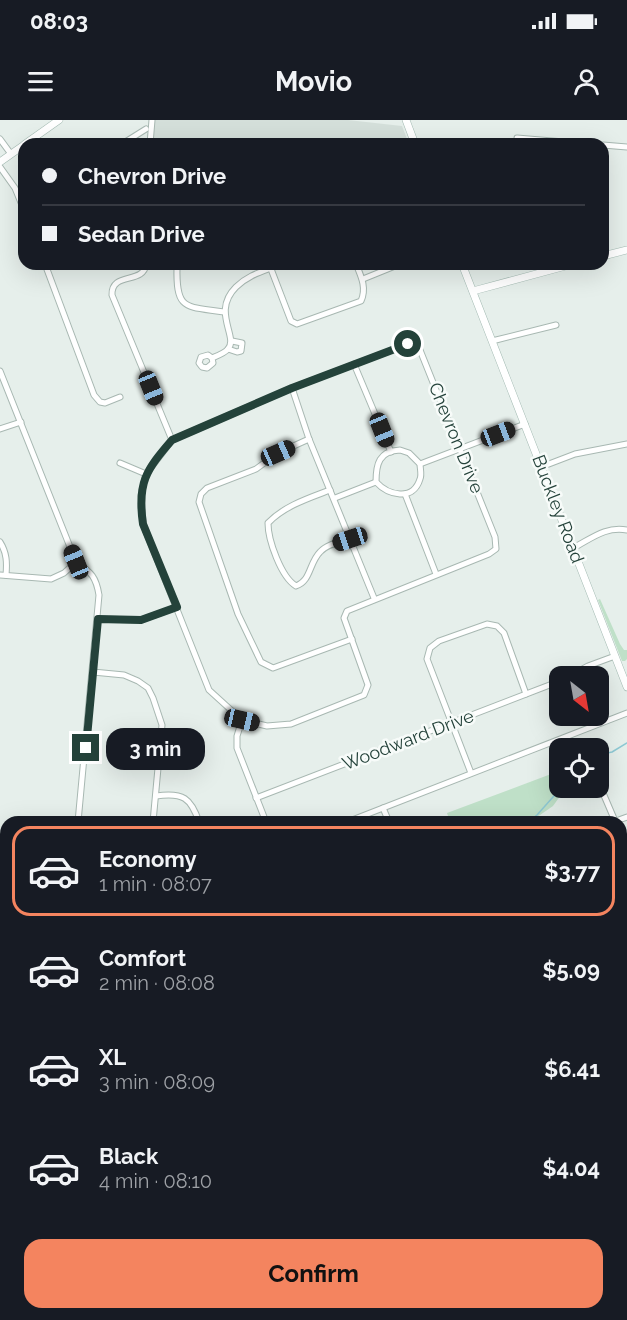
<!DOCTYPE html>
<meta charset="utf-8">
<style>
body{margin:0;font-family:Raleway,sans-serif;background:#242831;color:#f1f3f6;height:100vh;display:flex;flex-direction:column;font-size:22px;white-space:nowrap}
*{box-sizing:border-box;margin:0}
p{font-size:20px;color:#9ea1a6}
.icon{flex:none;width:33px;height:33px;fill:none;stroke:currentColor;stroke-width:2;stroke-linecap:round;stroke-linejoin:round}
.map{position:relative;flex:1;overflow:hidden}
.drawer{position:absolute;left:0px;top:696px;width:627px;height:504px;display:flex;flex-direction:column;background:#171b24;border-radius:18px 18px 0 0;box-shadow:0 6px 24px #0002}
.drawer>*{flex:none}
.hud{position:absolute;left:18px;top:18px;width:591px;height:132px;border-radius:18px;box-shadow:0 6px 24px #0002;display:grid;align-content:center;height:132px;padding:0 24px;background:#171b24}
.needle{width:39px;rotate:149deg}
.buttons{position:absolute;left:549px;top:546px;display:grid;gap:12px}
.buttons a{display:grid;place-items:center;width:60px;height:60px;border-radius:12px;background:#171b24;box-shadow:0 6px 24px #0002;font-size:30px}
.end{position:absolute;width:27px;height:27px;margin:-14px;border:8px solid #24423a;background:#fff;box-shadow:0 0 0 3px #fff}
.from{border-radius:50%}
.bubble{position:absolute;height:42px;border-radius:18px;background:#171b24;box-shadow:0 6px 24px #0002;font-size:20px;font-weight:700;line-height:42px;text-align:center}
.car{position:absolute;width:18px;height:36px;margin:-18px -9px;border-radius:8px;box-shadow:0 0 4px 2px #0007;background:linear-gradient(#222 24%,#8ab4d8 0 40%,#222 0 76%,#8ab4d8 0 86%,#222 0)}
.hud b{display:flex;align-items:center;gap:21px;height:57px;font-size:22px}
.hud b+b{border-top:2px solid #363941}
.hud i{width:15px;height:15px;background:#f1f3f6}
ul{padding:10px 0 0;list-style:none}
li{display:flex;align-items:center;gap:18px;height:90px;margin:0 12px 9px;padding:0 12px;border:3px solid transparent;border-radius:18px}
li div{flex:1}
li b{display:block;font-size:22px}
li em{font-style:normal;font-weight:700}
li.on{border-color:#f4845f}
li>.icon{width:54px;height:54px;stroke-width:1.5}
.button{display:flex;gap:12px;margin-top:auto;padding:12px 24px}
.button a{flex:1;height:69px;border-radius:18px;background:#f4845f;color:#111;font-size:24px;font-weight:700;line-height:69px;text-align:center}
.status{display:flex;justify-content:space-between;align-items:center;height:42px;padding:0 30px;background:#171b24;direction:ltr}
.status svg{height:16px;fill:currentColor}
header{display:flex;justify-content:space-between;align-items:center;height:78px;padding:0 24px;background:#171b24;font-size:27px;font-weight:700}
.map>svg:first-child{display:block}
.built{fill:#d4dfda}
.green{fill:#bfe0c8}
.lines{fill:none;stroke-linecap:round;stroke-linejoin:round}
.stream{stroke:#8ec9d4;stroke-width:1.5}
.street-casing{stroke:#a8b8b2;stroke-width:7}
.secondary-casing{stroke:#a4bbb3;stroke-width:8}
.street{stroke:#fff;stroke-width:5}
.secondary{stroke:#fff;stroke-width:7}
.route{stroke:#24423a;stroke-width:8}
.labels{text-anchor:middle;stroke-width:5;stroke-linejoin:round;paint-order:stroke}
.street-label{font-size:18px;fill:#24423a;stroke:#f7fbf9}
</style>
<div class="status"><b>08:03</b><svg viewBox="0 0 49 12"><path d="M0 12V9h3v3zM5 12V6h3v6zM10 12V3h3v9zM15 12V0h3v12zM26 1h20v11H26zM47 4h2v5h-2z"/></svg></div>
<header><svg class="icon" aria-label="menu" viewBox="0 0 24 24"><path d="M4 6h16M4 12h16M4 18h16"/></svg>Movio<svg class="icon" aria-label="person" viewBox="0 0 24 24"><circle cx="12" cy="8" r="4"/><path d="M4 21q1-7 8-7t8 7"/></svg></header>
<div class="map">
<svg width="627" height="1200" viewBox="0 0 627 1200">
<rect width="100%" height="100%" fill="#e6efeb"/>
<g class="built">
<polygon points="155,0 348,0 402,6 409,24 153,24"/>
<polygon points="627,1108 627,1200 573,1200 571,1194 621,1194 621,1110"/>
</g>
<g class="green">
<polygon points="600,479 620,524 624,530 627,530 627,539 625,541 622,541 598,480"/>
<polygon points="559,651 560,668 566,668 553,686 530,702 450,702 447,693"/>
<polygon points="418,1194 571,1194 573,1200 420,1200"/>
</g>
<g class="lines">
<g class="stream">
<polyline points="598,635 612,632 627,623"/>
<polyline points="516,702 532,699 537,695 561,668"/>
<polyline points="424,1194 432,1200"/>
</g>
<g class="street-casing">
<g id="street">
<polyline points="517,18 587,24"/>
<polyline points="0,19 11,34"/>
<polyline points="122,24 146,9"/>
<polyline points="150,24 152,0"/>
<polyline points="603,25 627,27"/>
<polyline points="0,47 15,68 24,90"/>
<polyline points="45,144 94,275 100,282 105,283 120,277"/>
<path d="M146 144C144 165 111 151 112 175L172 320"/>
<path d="M180 144 177 147C176 191 185 186 224 192"/>
<path d="M271 149 291 201 297 204 361 181C367 168 361 156 356 144"/>
<polyline points="363,159 400,144"/>
<polyline points="492,221 556,205"/>
<polygon points="408,224 420,230 495,417 496,429 489,434 347,491 344,498 368,565 364,575 291,604 267,606 242,600 209,570 143,404 141,375 146,354 172,320 292,268"/>
<polyline points="228,229 237,232 241,231 242,223 232,221"/>
<path d="M212 238 208 235 201 237 199 243 202 247 207 248 213 243 212 238C217 236 225 233 228 229 239 217 211 192 236 167 249 154 265 151 281 144"/>
<polyline points="354,244 391,332"/>
<path d="M0 251 76 442C92 453 96 457 99 475L78 702"/>
<polyline points="292,268 309,319 374,478"/>
<polyline points="0,309 21,302"/>
<polyline points="309,319 278,333 256,349 207,368 201,374 199,382 238,494 261,542 273,548 352,519"/>
<path d="M400 330 409 333 420 344C420 348 422 355 420 359 413 382 388 375 376 362 376 344 379 331 400 330Z"/>
<polyline points="120,343 146,354"/>
<polyline points="420,344 525,304"/>
<polyline points="541,347 575,334 627,324"/>
<path d="M330 370C309 378 284 386 268 403 268 420 281 457 296 466 311 461 309 443 320 432 327 424 340 422 350 419"/>
<polyline points="405,374 436,454"/>
<polyline points="335,378 376,362"/>
<path d="M0 422C7 433 7 443 6 455"/>
<path d="M573 428C591 419 605 406 627 410"/>
<polyline points="0,455 51,459 64,453 76,442"/>
<polyline points="98,499 141,500 177,487"/>
<polyline points="93,552 124,555 138,561 148,568 153,578 162,605 153,702"/>
<polyline points="570,556 588,546 615,536"/>
<polyline points="242,600 237,616 237,628 266,702"/>
<polyline points="471,653 427,539 430,528 439,521 487,504 497,506 504,513 526,574"/>
<polyline points="603,673 615,701"/>
<path d="M156 676C183 672 191 678 199 702"/>
<polyline points="256,678 560,561"/>
<polyline points="383,688 389,702"/>
<polyline points="347,702 627,593"/>
<polyline points="613,702 627,697"/>
<polyline points="0,830 6,831"/>
<polyline points="621,845 627,849"/>
<polyline points="621,925 627,923"/>
<polyline points="621,957 627,955"/>
<polyline points="621,993 627,990"/>
<polyline points="0,1010 6,1010"/>
<polyline points="621,1060 627,1058"/>
<polyline points="255,1194 268,1199 282,1200"/>
<polyline points="139,1200 140,1194"/>
<polyline points="308,1200 308,1194"/>
<polyline points="357,1200 375,1198 383,1200"/>
</g>
</g>
<g class="secondary-casing">
<g id="secondary">
<polyline points="406,0 415,24"/>
<polyline points="25,24 59,0"/>
<polyline points="0,42 24,25"/>
<polyline points="603,136 627,130"/>
<polyline points="462,144 627,567"/>
<polyline points="473,171 573,144"/>
</g>
</g>
<use href="#street" class="street"/>
<use href="#secondary" class="secondary"/>
</g>
<g class="lines">
<path class="route" d="M86 628 98 499 141 500 177 487 143 404C137 363 146 350 172 320L292 268 408 224"/>
</g>
<g class="labels">
<g class="street-label">
<text transform="translate(456 318) rotate(68)" y="6">Chevron Drive</text>
<text transform="translate(558 389) rotate(69)" y="6">Buckley Road</text>
<text transform="translate(408 620) rotate(-21)" y="6">Woodward Drive</text>
</g>
</g>
</svg>
<div class="buttons">
<a><svg class="needle" viewBox="-14 -14 28 28"><path d="M0-13l5 13h-10z" fill="#e53935"/><path d="M0 13l5-13h-10z" fill="#9ea1a6"/></svg></a>
<a><svg class="icon" aria-label="locate" viewBox="0 0 24 24"><circle cx="12" cy="12" r="6"/><path d="M12 2v4M12 18v4M2 12h4M18 12h4"/></svg></a>
</div>
<i class="end from" style="left:408px;top:224px"></i>
<i class="end" style="left:86px;top:628px"></i>
<div class="bubble" style="left:106px;top:608px;width:99px">3 min</div>
<i class="car" style="left:151px;top:268px;rotate:158deg"></i>
<i class="car" style="left:382px;top:310px;rotate:158deg"></i>
<i class="car" style="left:498px;top:314px;rotate:69deg"></i>
<i class="car" style="left:278px;top:333px;rotate:66deg"></i>
<i class="car" style="left:350px;top:419px;rotate:252deg"></i>
<i class="car" style="left:76px;top:442px;rotate:338deg"></i>
<i class="car" style="left:242px;top:600px;rotate:103deg"></i>
<div class="hud">
<b><i class="from"></i>Chevron Drive</b>
<b><i></i>Sedan Drive</b>
</div>
<section class="drawer">
<ul>
<li class="on"><svg class="icon" aria-label="car" viewBox="0 0 24 24"><path d="M5 17H2v-5l4-1 3-4h7l3 4 3 1v5h-3M9 17h6M6 11h13"/><circle cx="7" cy="17" r="2"/><circle cx="17" cy="17" r="2"/></svg><div><b>Economy</b><p>1 min · 08:07</p></div><em>$3.77</em></li>
<li><svg class="icon" aria-label="car" viewBox="0 0 24 24"><path d="M5 17H2v-5l4-1 3-4h7l3 4 3 1v5h-3M9 17h6M6 11h13"/><circle cx="7" cy="17" r="2"/><circle cx="17" cy="17" r="2"/></svg><div><b>Comfort</b><p>2 min · 08:08</p></div><em>$5.09</em></li>
<li><svg class="icon" aria-label="car" viewBox="0 0 24 24"><path d="M5 17H2v-5l4-1 3-4h7l3 4 3 1v5h-3M9 17h6M6 11h13"/><circle cx="7" cy="17" r="2"/><circle cx="17" cy="17" r="2"/></svg><div><b>XL</b><p>3 min · 08:09</p></div><em>$6.41</em></li>
<li><svg class="icon" aria-label="car" viewBox="0 0 24 24"><path d="M5 17H2v-5l4-1 3-4h7l3 4 3 1v5h-3M9 17h6M6 11h13"/><circle cx="7" cy="17" r="2"/><circle cx="17" cy="17" r="2"/></svg><div><b>Black</b><p>4 min · 08:10</p></div><em>$4.04</em></li>
</ul>
<div class="button"><a>Confirm</a></div>
</section>
</div>
